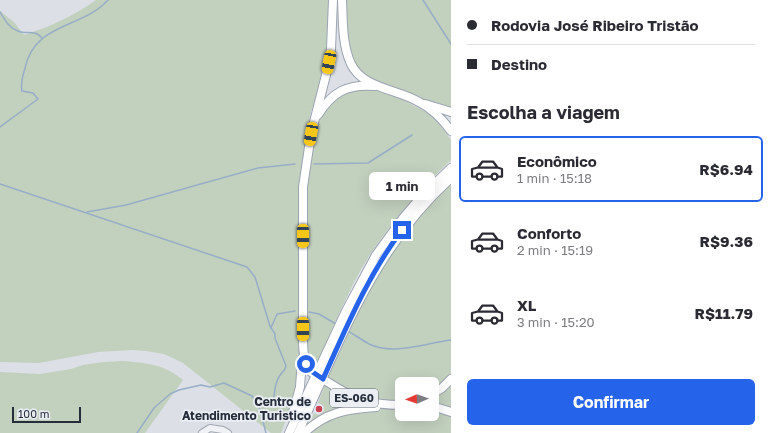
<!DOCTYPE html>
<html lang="pt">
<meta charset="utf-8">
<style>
body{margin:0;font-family:"Golos Text",sans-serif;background:#f2f2f3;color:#2b2b33;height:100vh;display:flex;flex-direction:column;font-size:15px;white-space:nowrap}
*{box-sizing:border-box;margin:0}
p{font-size:13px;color:#7c7c81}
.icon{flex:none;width:22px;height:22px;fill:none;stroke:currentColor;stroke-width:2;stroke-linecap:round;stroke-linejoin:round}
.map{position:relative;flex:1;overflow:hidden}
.side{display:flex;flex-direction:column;background:#fff;width:320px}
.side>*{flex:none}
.top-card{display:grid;align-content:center;height:88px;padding:0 16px;background:#fff}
.needle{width:26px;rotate:268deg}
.buttons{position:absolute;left:395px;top:377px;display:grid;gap:8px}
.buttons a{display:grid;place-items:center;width:44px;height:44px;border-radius:6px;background:#fff;box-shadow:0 4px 16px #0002;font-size:20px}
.scale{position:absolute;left:12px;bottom:10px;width:69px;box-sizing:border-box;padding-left:4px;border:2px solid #262e3c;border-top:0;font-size:11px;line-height:14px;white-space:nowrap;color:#262e3c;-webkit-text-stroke:3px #ebeff4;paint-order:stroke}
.end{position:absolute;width:18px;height:18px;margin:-9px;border:5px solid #2563eb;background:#fff;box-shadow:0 0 0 2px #fff}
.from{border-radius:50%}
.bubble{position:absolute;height:28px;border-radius:6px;background:#fff;box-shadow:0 4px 16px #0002;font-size:13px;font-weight:700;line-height:28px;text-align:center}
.car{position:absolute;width:12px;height:24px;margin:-12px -6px;border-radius:5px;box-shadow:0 0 3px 1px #0007;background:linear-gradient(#f5c518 24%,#345 0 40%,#f5c518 0 76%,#345 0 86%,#f5c518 0)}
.top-card b{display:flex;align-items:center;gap:14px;height:38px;font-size:15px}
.top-card b+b{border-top:1px solid #e1e1e2}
.top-card i{width:10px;height:10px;background:#2b2b33}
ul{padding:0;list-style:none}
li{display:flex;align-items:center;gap:12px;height:66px;margin:0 8px 6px;padding:0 8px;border:2px solid transparent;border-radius:6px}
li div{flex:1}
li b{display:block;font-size:15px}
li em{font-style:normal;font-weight:700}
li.on{border-color:#2563eb}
li>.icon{width:36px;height:36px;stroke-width:1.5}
h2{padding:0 16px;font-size:18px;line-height:48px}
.cta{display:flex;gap:8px;margin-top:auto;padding:8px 16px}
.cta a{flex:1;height:46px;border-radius:6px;background:#2563eb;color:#fff;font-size:16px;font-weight:700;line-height:46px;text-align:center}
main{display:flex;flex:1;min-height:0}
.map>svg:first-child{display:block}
.green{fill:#c2d0be}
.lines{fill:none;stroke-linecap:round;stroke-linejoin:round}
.stream{stroke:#97aec6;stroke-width:1.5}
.minor-casing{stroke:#a2a7b0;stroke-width:8}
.major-casing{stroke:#9ca4b2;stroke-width:10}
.minor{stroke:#eff1f5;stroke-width:6}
.major{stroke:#fff;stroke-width:8}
.route{stroke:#2563eb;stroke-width:5}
.poi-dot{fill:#cb4154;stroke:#ebeff4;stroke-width:1.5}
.labels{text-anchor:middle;stroke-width:3.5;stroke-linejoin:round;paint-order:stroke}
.shield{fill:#ebeff4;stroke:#616873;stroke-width:1}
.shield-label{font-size:11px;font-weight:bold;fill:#262e3c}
.poi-label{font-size:12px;font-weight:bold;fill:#262e3c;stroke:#ebeff4;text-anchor:end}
</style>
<main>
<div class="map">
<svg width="451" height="433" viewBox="0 0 451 433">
<rect width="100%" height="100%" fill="#dce0e6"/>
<g class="green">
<path d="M96 0H330L329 45 317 99 311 111 299 181 300 363 295 395 281 433H271L183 363 164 354 146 351 133 350 98 352 39 363 0 362V11L14 22 24 35C49 27 74 16 96 0Z"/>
<polygon points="346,0 451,0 451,107 423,99 400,89 371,81 363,75 352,61 349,45"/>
<path d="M354 89H372L398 97 428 113 440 125 451 140V160C421 188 394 219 371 253 348 289 332 330 315 369L311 368 307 361 305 200 314 134 318 120 328 106 337 96Z"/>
<path d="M451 183V374L432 391V384H402V402L370 400 328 380 327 374C352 325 375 272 409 228 422 212 436 198 451 183Z"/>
<path d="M122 361C147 363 164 364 183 380L145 433H0V372L40 374 71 369 83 365 104 362Z"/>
<polygon points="451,383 451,410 433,401"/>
<polygon points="325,385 357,406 307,426 314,413 319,415 324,406 318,403"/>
<polygon points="402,407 402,414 432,414 432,408 451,415 451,433 308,433 320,423 352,411"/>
</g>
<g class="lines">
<g class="stream">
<polyline points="423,0 451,44"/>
<path d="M0 12C5 20 9 28 18 31 27 35 35 29 42 38"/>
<path d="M0 127 38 99 33 93 22 91C20 82 23 76 25 68 35 22 82 29 108 0"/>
<polyline points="314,164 368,163 412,135"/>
<path d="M0 184 247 267 255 277 270 326 275 334V338L286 366C285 372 281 372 279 377 274 384 275 394 273 402L268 400 257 403"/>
<polyline points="87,212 126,205 258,168 295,164"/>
<polyline points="309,312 319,314 336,324"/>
<polyline points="271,328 277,314 295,311"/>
<path d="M348 331C355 335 362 340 369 344 395 356 425 343 451 340"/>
<polyline points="137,433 154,408 170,394 179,390 201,385 210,387 224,383 252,396 259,406 266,433"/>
</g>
<g class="minor-casing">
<polyline id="minor" points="202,433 210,428 223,430 228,433"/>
</g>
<g class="major-casing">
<g id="major">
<path d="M333 0 331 49 326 75 311 134 303 187V344C304 352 303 363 308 369 312 374 320 378 326 381 354 399 368 405 402 405"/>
<path d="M342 0C343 21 342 45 351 64 363 89 398 89 419 102 431 108 443 120 451 131"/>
<polyline points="425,104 451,112"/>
<path d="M318 115C332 92 347 84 374 86"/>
<polyline points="432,394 442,388 451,379"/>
<polyline points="432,406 451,412"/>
<polyline points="292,416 300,387 302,359"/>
<polyline points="289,433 346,311 376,255 403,218 421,197 451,168"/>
<path d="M298 433C340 341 374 247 451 178"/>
<path d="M304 433C326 412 347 409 376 407"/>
</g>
</g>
<use href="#minor" class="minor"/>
<use href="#major" class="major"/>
</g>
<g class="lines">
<path class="route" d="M306 364 308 369 323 379C346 328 368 275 402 230"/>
</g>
<circle class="poi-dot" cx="319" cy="409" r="4"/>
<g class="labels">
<rect class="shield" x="330" y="389" width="48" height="18" rx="3"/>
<g class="shield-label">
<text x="354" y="402">ES-060</text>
</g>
<g class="poi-label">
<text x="311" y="406">Centro de<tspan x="311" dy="14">Atendimento Turistico</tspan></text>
</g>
</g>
</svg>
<div class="buttons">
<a><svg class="needle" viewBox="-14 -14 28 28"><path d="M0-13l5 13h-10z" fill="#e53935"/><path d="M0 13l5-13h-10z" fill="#7c7c81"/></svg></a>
</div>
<div class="scale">100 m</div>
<i class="end from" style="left:306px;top:364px"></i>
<i class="end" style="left:402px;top:230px"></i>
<div class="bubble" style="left:369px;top:172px;width:66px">1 min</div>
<i class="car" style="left:329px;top:62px;rotate:191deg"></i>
<i class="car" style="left:311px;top:134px;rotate:190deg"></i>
<i class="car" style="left:303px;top:236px;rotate:180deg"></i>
<i class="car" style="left:303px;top:329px;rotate:180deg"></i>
</div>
<section class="side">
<div class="top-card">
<b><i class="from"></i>Rodovia José Ribeiro Tristão</b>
<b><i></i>Destino</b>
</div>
<h2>Escolha a viagem</h2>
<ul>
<li class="on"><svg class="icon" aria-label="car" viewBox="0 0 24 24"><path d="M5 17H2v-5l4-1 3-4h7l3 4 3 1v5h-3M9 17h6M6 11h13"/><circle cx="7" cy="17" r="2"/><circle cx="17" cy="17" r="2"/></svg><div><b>Econômico</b><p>1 min · 15:18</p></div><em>R$6.94</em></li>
<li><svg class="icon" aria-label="car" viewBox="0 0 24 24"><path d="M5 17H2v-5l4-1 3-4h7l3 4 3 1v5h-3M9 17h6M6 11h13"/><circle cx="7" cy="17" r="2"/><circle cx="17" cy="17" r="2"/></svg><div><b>Conforto</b><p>2 min · 15:19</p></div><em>R$9.36</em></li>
<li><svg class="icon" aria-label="car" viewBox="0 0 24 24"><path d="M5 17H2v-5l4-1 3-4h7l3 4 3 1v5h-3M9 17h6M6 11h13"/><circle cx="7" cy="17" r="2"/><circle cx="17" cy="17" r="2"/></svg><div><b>XL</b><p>3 min · 15:20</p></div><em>R$11.79</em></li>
</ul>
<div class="cta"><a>Confirmar</a></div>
</section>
</main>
